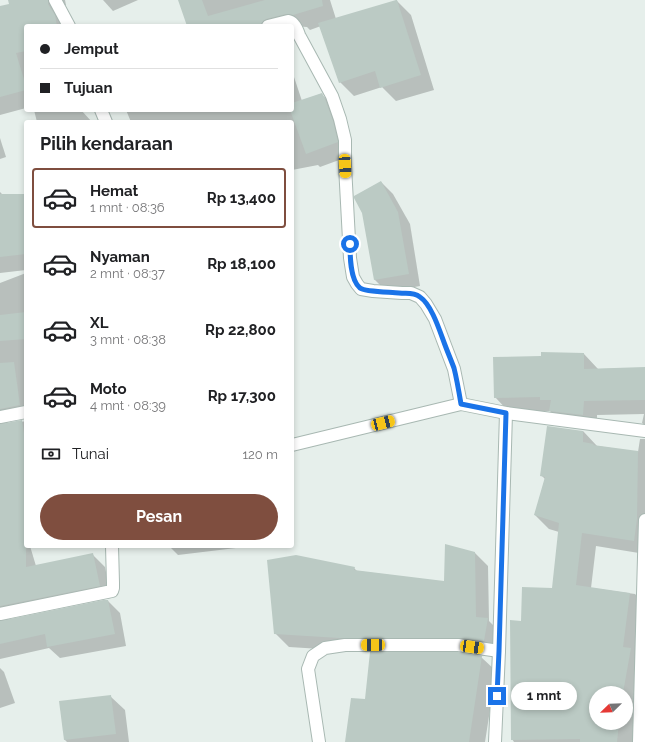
<!DOCTYPE html>
<html lang="id">
<meta charset="utf-8">
<style>
body{margin:0;font-family:Raleway,sans-serif;background:#f6f6f6;color:#202124;height:100vh;display:flex;flex-direction:column;font-size:15px;white-space:nowrap}
*{box-sizing:border-box;margin:0}
p{font-size:13px;color:#757577}
.icon{flex:none;width:22px;height:22px;fill:none;stroke:currentColor;stroke-width:2;stroke-linecap:round;stroke-linejoin:round}
.map{position:relative;flex:1;overflow:hidden}
.sheet{position:absolute;left:24px;top:120px;width:270px;height:428px;display:flex;flex-direction:column;background:#fff;border-radius:4px;box-shadow:0 2px 6px #0003}
.sheet>*{flex:none}
.banner{position:absolute;left:24px;top:24px;width:270px;height:88px;border-radius:4px;box-shadow:0 2px 6px #0003;display:grid;align-content:center;height:88px;padding:0 16px;background:#fff}
.needle{width:26px;rotate:247deg}
.buttons{position:absolute;left:589px;top:686px;display:grid;gap:8px}
.buttons a{display:grid;place-items:center;width:44px;height:44px;border-radius:50%;background:#fff;box-shadow:0 2px 6px #0003;font-size:20px}
.end{position:absolute;width:18px;height:18px;margin:-9px;border:5px solid #1a73e8;background:#fff;box-shadow:0 0 0 2px #fff}
.from{border-radius:50%}
.bubble{position:absolute;height:28px;border-radius:14px;background:#fff;box-shadow:0 2px 6px #0003;font-size:13px;font-weight:700;line-height:28px;text-align:center}
.car{position:absolute;width:12px;height:24px;margin:-12px -6px;border-radius:5px;box-shadow:0 0 3px 1px #0007;background:linear-gradient(#f5c518 24%,#345 0 40%,#f5c518 0 76%,#345 0 86%,#f5c518 0)}
.banner b{display:flex;align-items:center;gap:14px;height:38px;font-size:15px}
.banner b+b{border-top:1px solid #e0e0e0}
.banner i{width:10px;height:10px;background:#202124}
ul{padding:0;list-style:none}
li{display:flex;align-items:center;gap:12px;height:60px;margin:0 8px 6px;padding:0 8px;border:2px solid transparent;border-radius:4px}
li div{flex:1}
li b{display:block;font-size:15px}
li em{font-style:normal;font-weight:700}
li.current{border-color:#7f4e3f}
li>.icon{width:36px;height:36px;stroke-width:1.5}
h2{padding:0 16px;font-size:18px;line-height:48px}
.pay{display:flex;align-items:center;gap:10px;height:44px;padding:0 16px;font-size:15px}
.pay p{margin-inline-start:auto}
.action{display:flex;gap:8px;margin-top:auto;padding:8px 16px}
.action a{flex:1;height:46px;border-radius:24px;background:#7f4e3f;color:#fff;font-size:16px;font-weight:700;line-height:46px;text-align:center}
.map>svg:first-child{display:block}
.shadow{fill:#0003;fill-rule:evenodd}
.building{fill:#bbcac4}
.lines{fill:none;stroke-linecap:round;stroke-linejoin:round}
.minor-casing{stroke:#a8b8b2;stroke-width:14}
.minor{stroke:#fff;stroke-width:12}
.route{stroke:#1a73e8;stroke-width:5}
</style>
<div class="map">
<svg width="645" height="742" viewBox="0 0 645 742">
<rect width="100%" height="100%" fill="#e6efeb"/>
<g class="shadow">
<polygon points="9,0 65,0 66,5 64,5 67,26 26,26 26,108 0,115 0,7 10,5"/>
<polygon points="103,0 138,0 113,11"/>
<polygon points="179,0 330,0 336,19 397,1 411,15 434,90 396,101 382,87 354,96 340,82 321,26 310,30 307,27 292,26 188,26"/>
<polygon points="292,71 302,101 321,94 335,107 350,156 320,167 318,165 292,170 292,122 131,122 126,110 292,110"/>
<polygon points="34,110 81,110 92,122 37,122"/>
<polygon points="0,138 6,157 0,159"/>
<polygon points="381,182 393,194 410,224 420,286 387,292 375,280"/>
<polygon points="0,192 3,195 26,195 26,270 0,273"/>
<polygon points="26,273 26,418 11,421 5,424 6,425 26,421 26,546 30,546 36,566 93,555 105,567 111,598 11,618 6,621 108,601 120,613 126,646 60,658 49,648 0,659 0,283"/>
<polygon points="584,354 598,369 645,368 645,425 642,423 644,414 597,415 597,429 564,425 550,411 509,412 495,397"/>
<path d="M583 431 597 446 638 452 640 439H645V554L596 546 591 588 635 594 645 604V742H514L512 739 522 622 553 589 559 532 549 529 535 515 545 479 541 475ZM596 693H626V723H596Z"/>
<polygon points="169,546 235,546 236,548 178,555"/>
<polygon points="475,553 488,566 489,621 500,632 497,654 472,650 359,650 353,651 289,647 275,633 354,568 357,571 445,582"/>
<polygon points="481,657 496,671 485,742 346,742 365,700"/>
<polygon points="0,668 4,672 15,703 0,708"/>
<polygon points="110,696 125,710 129,742 67,742 65,740 60,702"/>
</g>
<g class="building">
<polygon points="8,0 48,0 48,4 55,15 57,26 26,26 26,51 16,53 26,86 26,90 0,97 0,6 9,4"/>
<polygon points="178,0 202,0 208,16 265,0 322,0 323,6 293,15 286,14 266,19 263,21 261,25 256,26 198,26 198,24 194,26 187,26"/>
<polygon points="396,0 397,0 421,75 380,88 375,71 339,83 318,23"/>
<polygon points="322,93 325,99 333,121 338,142 306,154 290,110 292,110 292,103"/>
<polygon points="381,181 398,212 409,274 374,280 362,213 354,198 354,196"/>
<polygon points="0,194 26,194 26,254 0,257"/>
<polygon points="26,312 26,339 0,341 0,315"/>
<polygon points="541,352 584,353 584,369 645,367 645,400 584,401 583,415 549,411 551,400 540,400 540,397 494,398 493,357 541,356"/>
<polygon points="14,362 20,405 0,409 0,363"/>
<polygon points="22,420 26,446 26,567 93,553 100,586 0,606 0,424"/>
<polygon points="547,426 583,431 583,442 594,444 593,445 638,451 637,519 634,541 582,533 576,585 630,593 623,647 631,648 623,693 596,693 596,723 619,723 617,742 580,742 580,739 511,740 510,620 521,621 522,587 552,588 559,523 534,515 545,477 540,476"/>
<polygon points="445,544 475,552 476,617 488,618 484,641 458,638 339,638 274,634 267,560 296,555 355,567 354,570 444,581"/>
<polygon points="103,600 108,600 115,634 47,647 45,634 0,644 0,621"/>
<polygon points="370,652 457,652 482,656 469,742 345,742 351,698 365,699"/>
<polygon points="111,695 116,734 64,740 59,701"/>
</g>
<g class="lines">
<g class="minor-casing">
<g id="minor">
<polyline points="55,0 69,26"/>
<path d="M268 26 288 21C294 22 297 29 299 35L332 96 340 119 345 140V166L350 258 353 277 357 284 361 289 373 291 402 293H411L420 297 426 304 435 319 454 369 461 404"/>
<polyline points="101,110 106,122"/>
<polyline points="0,417 26,412"/>
<polyline points="292,445 461,404 506,413 645,431"/>
<polyline points="0,614 112,591 113,588 113,583 112,546"/>
<polyline points="319,742 308,669 313,656 325,648 345,645 458,645 499,651"/>
<polyline points="495,742 499,651 506,413"/>
<polyline points="639,742 645,520"/>
</g>
</g>
<use href="#minor" class="minor"/>
</g>
<g class="lines">
<path class="route" d="M350 244C350 256 350 280 360 288 365 292 391 292 399 293 407 294 413 292 420 297 432 305 440 332 445 345 448 353 451 360 454 368 457 380 459 392 461 404L506 413 499 651 497 696"/>
</g>
</svg>
<div class="buttons">
<a><svg class="needle" viewBox="-14 -14 28 28"><path d="M0-13l5 13h-10z" fill="#e53935"/><path d="M0 13l5-13h-10z" fill="#757577"/></svg></a>
</div>
<i class="end from" style="left:350px;top:244px"></i>
<i class="end" style="left:497px;top:696px"></i>
<div class="bubble" style="left:511px;top:682px;width:66px">1 mnt</div>
<i class="car" style="left:345px;top:166px;rotate:177deg"></i>
<i class="car" style="left:383px;top:423px;rotate:76deg"></i>
<i class="car" style="left:373px;top:645px;rotate:270deg"></i>
<i class="car" style="left:472px;top:647px;rotate:98deg"></i>
<div class="banner">
<b><i class="from"></i>Jemput</b>
<b><i></i>Tujuan</b>
</div>
<section class="sheet">
<h2>Pilih kendaraan</h2>
<ul>
<li class="current"><svg class="icon" aria-label="car" viewBox="0 0 24 24"><path d="M5 17H2v-5l4-1 3-4h7l3 4 3 1v5h-3M9 17h6M6 11h13"/><circle cx="7" cy="17" r="2"/><circle cx="17" cy="17" r="2"/></svg><div><b>Hemat</b><p>1 mnt · 08:36</p></div><em>Rp 13,400</em></li>
<li><svg class="icon" aria-label="car" viewBox="0 0 24 24"><path d="M5 17H2v-5l4-1 3-4h7l3 4 3 1v5h-3M9 17h6M6 11h13"/><circle cx="7" cy="17" r="2"/><circle cx="17" cy="17" r="2"/></svg><div><b>Nyaman</b><p>2 mnt · 08:37</p></div><em>Rp 18,100</em></li>
<li><svg class="icon" aria-label="car" viewBox="0 0 24 24"><path d="M5 17H2v-5l4-1 3-4h7l3 4 3 1v5h-3M9 17h6M6 11h13"/><circle cx="7" cy="17" r="2"/><circle cx="17" cy="17" r="2"/></svg><div><b>XL</b><p>3 mnt · 08:38</p></div><em>Rp 22,800</em></li>
<li><svg class="icon" aria-label="car" viewBox="0 0 24 24"><path d="M5 17H2v-5l4-1 3-4h7l3 4 3 1v5h-3M9 17h6M6 11h13"/><circle cx="7" cy="17" r="2"/><circle cx="17" cy="17" r="2"/></svg><div><b>Moto</b><p>4 mnt · 08:39</p></div><em>Rp 17,300</em></li>
</ul>
<div class="pay"><svg class="icon" aria-label="cash" viewBox="0 0 24 24"><path d="M3 7h18v10H3z"/><circle cx="12" cy="12" r="2"/></svg>Tunai<p>120 m</p></div>
<div class="action"><a>Pesan</a></div>
</section>
</div>
